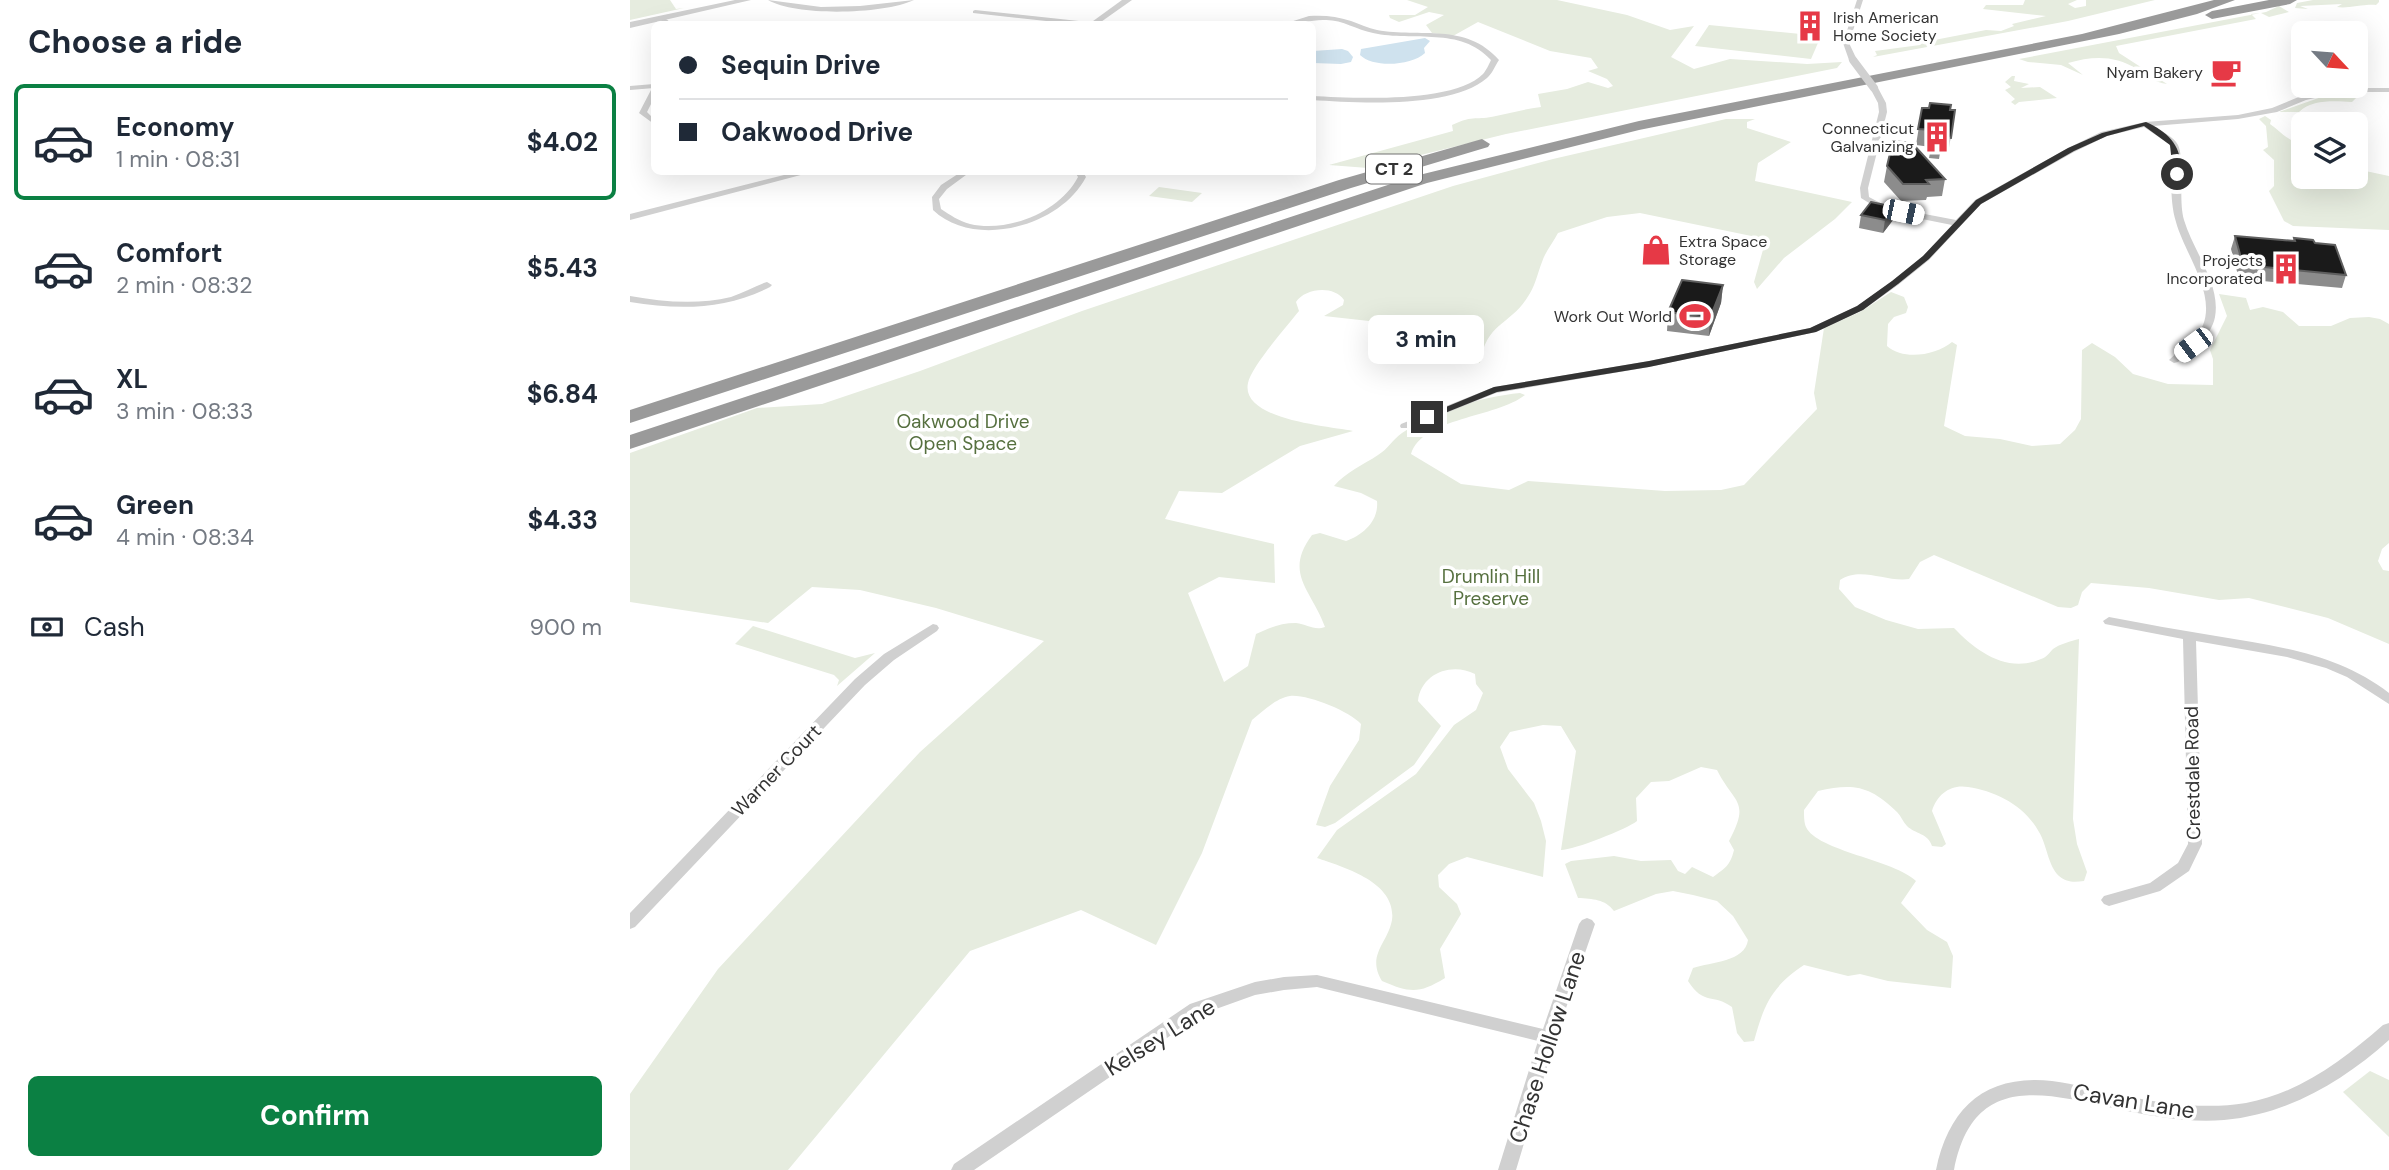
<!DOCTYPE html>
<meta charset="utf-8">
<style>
body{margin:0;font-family:"DM Sans",sans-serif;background:#f6f6f7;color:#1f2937;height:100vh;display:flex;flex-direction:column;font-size:26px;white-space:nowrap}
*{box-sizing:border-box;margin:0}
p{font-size:23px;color:#747a83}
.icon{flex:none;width:38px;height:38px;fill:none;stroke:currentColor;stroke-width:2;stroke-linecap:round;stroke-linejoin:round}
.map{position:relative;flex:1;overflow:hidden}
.panel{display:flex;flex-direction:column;background:#fff;width:630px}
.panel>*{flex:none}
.banner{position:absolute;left:21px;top:21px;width:665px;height:154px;border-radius:10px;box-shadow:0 7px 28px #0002;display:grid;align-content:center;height:154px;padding:0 28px;background:#fff}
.needle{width:46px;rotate:116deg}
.controls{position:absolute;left:1661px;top:21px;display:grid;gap:14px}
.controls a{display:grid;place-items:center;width:77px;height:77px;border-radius:10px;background:#fff;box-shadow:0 7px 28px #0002;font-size:35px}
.end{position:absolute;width:32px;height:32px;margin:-16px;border:9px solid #333;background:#fff;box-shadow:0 0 0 4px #fff}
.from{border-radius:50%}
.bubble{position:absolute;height:49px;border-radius:10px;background:#fff;box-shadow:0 7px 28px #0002;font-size:23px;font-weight:700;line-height:49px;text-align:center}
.car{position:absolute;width:21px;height:42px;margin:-21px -10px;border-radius:9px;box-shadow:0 0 5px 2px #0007;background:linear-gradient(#fff 24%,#345 0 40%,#fff 0 76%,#345 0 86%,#fff 0)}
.banner b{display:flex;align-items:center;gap:24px;height:66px;font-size:26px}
.banner b+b{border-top:2px solid #e0e1e3}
.banner i{width:18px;height:18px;background:#1f2937}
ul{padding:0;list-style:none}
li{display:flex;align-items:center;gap:21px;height:116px;margin:0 14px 10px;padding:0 14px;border:4px solid transparent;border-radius:10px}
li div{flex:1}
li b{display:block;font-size:26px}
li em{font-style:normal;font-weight:700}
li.active{border-color:#0b8043}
li>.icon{width:63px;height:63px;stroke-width:1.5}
h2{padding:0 28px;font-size:32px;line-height:84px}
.pay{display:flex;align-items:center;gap:18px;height:77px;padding:0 28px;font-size:26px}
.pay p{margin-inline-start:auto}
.button{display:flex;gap:14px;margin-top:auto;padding:14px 28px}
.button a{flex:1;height:80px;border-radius:10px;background:#0b8043;color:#fff;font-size:28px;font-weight:700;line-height:80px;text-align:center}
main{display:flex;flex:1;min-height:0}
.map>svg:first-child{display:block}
.green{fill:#e6ecdf}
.water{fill:#cfe2ee}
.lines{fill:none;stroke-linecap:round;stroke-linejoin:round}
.minor{fill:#d0d0d0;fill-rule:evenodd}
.tertiary{fill:#d0d0d0;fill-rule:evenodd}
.motorway{fill:#9a9a9a;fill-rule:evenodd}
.minor-bridge{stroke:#d0d0d0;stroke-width:8}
.wall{fill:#8c8c8c}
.shaded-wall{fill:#5f5f5f}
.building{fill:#1a1a1a;stroke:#5f5f5f;stroke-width:2}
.route{fill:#333}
.labels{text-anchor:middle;stroke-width:7;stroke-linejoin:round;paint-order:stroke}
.far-poi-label{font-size:16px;fill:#333;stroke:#fff;text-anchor:end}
.shield{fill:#fff;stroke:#707070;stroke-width:2}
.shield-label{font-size:18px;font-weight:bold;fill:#333}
.park-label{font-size:19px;fill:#56703f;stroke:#fff}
.street-label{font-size:19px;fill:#333;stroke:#fff}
.near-street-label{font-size:23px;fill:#333;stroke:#fff}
</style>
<main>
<section class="panel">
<h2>Choose a ride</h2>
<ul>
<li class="active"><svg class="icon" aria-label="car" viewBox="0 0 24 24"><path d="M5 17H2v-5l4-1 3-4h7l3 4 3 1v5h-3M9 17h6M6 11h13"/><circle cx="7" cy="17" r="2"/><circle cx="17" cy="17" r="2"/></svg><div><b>Economy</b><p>1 min · 08:31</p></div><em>$4.02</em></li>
<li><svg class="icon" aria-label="car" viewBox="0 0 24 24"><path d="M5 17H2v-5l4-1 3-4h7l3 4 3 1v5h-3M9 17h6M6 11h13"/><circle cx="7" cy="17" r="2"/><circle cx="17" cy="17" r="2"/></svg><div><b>Comfort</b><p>2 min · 08:32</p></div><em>$5.43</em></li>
<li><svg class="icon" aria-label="car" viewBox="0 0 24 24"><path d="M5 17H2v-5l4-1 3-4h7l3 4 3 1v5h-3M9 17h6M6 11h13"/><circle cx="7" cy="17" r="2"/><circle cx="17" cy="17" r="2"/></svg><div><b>XL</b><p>3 min · 08:33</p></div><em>$6.84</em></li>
<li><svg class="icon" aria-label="car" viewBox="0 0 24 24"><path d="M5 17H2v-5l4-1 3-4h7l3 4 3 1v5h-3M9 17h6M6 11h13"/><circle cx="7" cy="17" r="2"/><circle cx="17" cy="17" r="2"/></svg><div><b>Green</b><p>4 min · 08:34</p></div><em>$4.33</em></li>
</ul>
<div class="pay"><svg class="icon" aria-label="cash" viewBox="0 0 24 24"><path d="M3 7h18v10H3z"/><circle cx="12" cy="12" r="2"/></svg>Cash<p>900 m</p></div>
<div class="button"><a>Confirm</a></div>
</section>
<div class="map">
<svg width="1759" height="1170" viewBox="0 0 1759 1170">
<rect width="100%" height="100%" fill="#fff"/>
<g class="green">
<polygon points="0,0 40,0 46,9 54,8 0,20"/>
<path d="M777 0H927L997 15 1040 30 1064 26 1041 57 1064 69 1100 59 1177 64 1212 62 1207 68 876 134 738 168 699 165 823 131 822 125C845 114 846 121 866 116 881 113 895 109 911 107L908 94 937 89 958 82 978 88 983 86 977 79 958 71 968 68 961 58 920 51 848 22 823 36 802 33 796 25 814 15 799 12 769 22 760 18 759 15H785L798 7Z"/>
<polygon points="1395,0 1447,0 1438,4 1445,8 1456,6 1456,0 1525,0 1438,21 1243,57 1247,55 1245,51 1290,45 1294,42 1356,30 1371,31 1384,26 1382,24 1416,16 1353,9 1356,5 1393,5"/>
<path d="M1683 0H1749V2L1746 5C1733 4 1717 9 1707 7L1712 4 1670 6 1678 9 1665 8 1667 3Z"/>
<path d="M1649 6 1659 12 1639 17 1631 13 1621 14 1626 19 1486 46 1489 53 1537 84C1525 83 1516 75 1507 69 1484 55 1463 56 1438 63L1453 75 1431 65 1398 62 1389 59 1636 12Z"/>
<polygon points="1079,25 1191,36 1181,59 1065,46"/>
<polygon points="1382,76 1385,76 1384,81 1399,84 1391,88 1410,87 1427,98 1389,102 1385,105 1381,102 1385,99 1375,90 1381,87 1375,82"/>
<path d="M1724 93 1728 96 1722 102C1705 101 1682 99 1669 112H1649L1700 94Z"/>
<path d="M1635 116 1641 120 1640 124C1651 132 1659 142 1673 145V177H1726V169L1759 176V230L1663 226 1654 221 1639 191 1644 186V160L1633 150 1638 147 1636 126 1629 119Z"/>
<path d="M1096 119H1125L1117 122V128L1161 142 1128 163 1125 181 1222 202 1205 219 1154 258 1127 289 1124 282 1136 239 1010 213 977 217 928 233C923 243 915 252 912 262 907 275 905 287 897 298 880 325 856 323 850 363L833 354 832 345C808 332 783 331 756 328L757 323 694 316 713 305 714 300C704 285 675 288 666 302L669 311C657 326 621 367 618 383 610 420 699 426 723 431L670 446 592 493 549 491 535 519 644 544 645 583 589 577 558 593 594 682 618 666 626 634C639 628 650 623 666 623 677 624 684 631 695 627 682 590 653 574 682 535L690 533 716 541C733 535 749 521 747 501L731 493 704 486C716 472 733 465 748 455 758 449 763 439 772 433 805 411 851 397 890 393L895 395C866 418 793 417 781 454L831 484 879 490 898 481 1035 491 1091 490 1114 485 1187 409 1184 393 1194 328 1230 312 1261 292 1274 297 1278 307 1276 313 1264 317 1258 324 1257 346C1274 361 1306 355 1322 342L1327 345 1314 426 1335 436 1370 439 1402 446 1430 444 1445 430 1451 419 1452 350 1462 343 1485 357 1503 374 1538 384 1583 385V359L1580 350 1597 316 1589 294 1616 298 1620 310 1633 307 1653 312 1669 326H1701L1720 318 1739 317 1750 319 1759 324V543L1752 549 1748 561 1753 570 1759 571V644L1698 618 1619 598 1589 600 1519 588 1461 583 1452 592 1448 605 1441 608 1428 607 1304 555 1290 562 1279 579C1255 582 1231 566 1210 580L1209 589 1225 607 1256 620 1288 629 1324 628C1346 651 1377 674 1411 659 1417 657 1419 653 1423 649 1430 644 1441 641 1449 639L1443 819 1447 844 1457 872 1454 881C1445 882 1437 883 1429 876 1418 866 1417 845 1409 832 1395 806 1366 791 1338 787 1321 784 1307 794 1302 811L1316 844 1312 847 1302 846C1298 833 1285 834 1277 826 1273 822 1271 816 1267 812 1240 786 1224 783 1188 791L1174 810C1174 815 1174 823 1176 827 1187 851 1265 860 1286 881L1271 903 1297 930 1317 942 1323 956 1321 988 1258 981 1230 974 1218 976 1174 965C1141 987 1134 1005 1124 1041L1114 1042 1107 1033 1102 1007C1083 993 1074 1006 1058 981L1063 968C1081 962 1115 962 1118 940L1103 916 1087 901 1063 895 1043 891 1026 894 984 911C975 899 963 899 948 898L935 864 941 861 984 856 1011 861 1041 860 1048 871 1055 874 1062 867 1083 877C1095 868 1100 866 1104 850L1099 841C1121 800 1104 804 1087 770L1071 767 1039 781 1021 782 1006 798 1007 821C997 829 944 850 931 850L946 751 931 726 913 725 880 732 870 747 878 769 904 803 911 821 916 841 913 877 837 857 819 864 808 875 809 887 827 904 831 914 810 949 815 978C789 994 780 993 752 981 736 955 758 943 762 920 767 882 713 867 687 858L707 830 786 774 824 725 846 710 853 693 846 684 845 674C822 662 791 673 788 701L811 726 784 765 705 823 695 827 686 825 688 819 700 786 729 740 731 724C719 711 677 694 660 696 646 698 632 712 622 720L572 853 526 945 451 910 340 951 158 1170H0V1094L88 969 290 752 414 641 306 608 230 590 182 587 138 623 0 602V453L127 408 192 404 290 371 452 311 823 186 923 159Z"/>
<polygon points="529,187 572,193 562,202 519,196"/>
<polygon points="123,626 225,658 245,653 207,686 209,680 204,675 105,644"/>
<polygon points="1740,1071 1759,1080 1759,1137 1713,1092"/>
</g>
<g class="water">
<path d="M795 38 800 41 794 48 795 53C781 66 743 68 730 55L731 49Z"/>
<polygon points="712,49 718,51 723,57 721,62 711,64 683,63 683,51"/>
</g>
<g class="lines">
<g class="minor">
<path d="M138 0 191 7 230 6 284 0C255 14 167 17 138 0Z"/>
<polygon points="1227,0 1233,0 1219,43 1227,60 1223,62 1219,60 1213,43"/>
<polygon points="345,10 458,22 461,24 444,24 343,13 343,11"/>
<path d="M679 16C693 15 707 16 721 21 730 24 738 28 747 30 790 38 836 22 869 60 865 66 862 74 857 78 821 109 728 103 682 100V96C723 98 823 104 853 74 856 71 859 64 861 60 830 26 784 42 743 33 727 30 713 20 696 20 682 19 667 25 654 24Z"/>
<polygon points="29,17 33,17 43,24 36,24 29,19"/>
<polygon points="24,84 24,88 0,90 0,86"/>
<path d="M1241 86 1248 88 1256 103 1257 112 1238 188 1239 197 1258 207 1326 220 1345 200 1438 148 1471 132 1515 122 1608 115 1642 108 1671 96 1711 88H1759V92H1711L1676 100 1647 112 1608 119 1523 126C1531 131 1544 137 1548 145 1555 160 1548 200 1554 220 1563 251 1591 284 1585 317 1581 337 1562 350 1548 362L1544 363 1539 360C1550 349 1567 340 1573 325 1586 293 1554 252 1546 222 1539 199 1542 174 1542 151L1539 144 1514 127 1477 136 1444 152 1351 204 1299 260 1268 285 1233 310 1186 332 1019 367 866 393 779 428H771L770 426 771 424 864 387 1019 361 1180 328 1227 306 1262 281 1293 256 1322 225 1252 211 1231 198 1230 188 1249 112 1248 103 1240 88Z"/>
<polygon points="21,90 24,90 24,98 17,112 24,119 24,124 9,113"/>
<path d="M331 172H340L317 189 309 199 311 209C320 215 329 221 340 224 378 233 430 212 448 177L445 172H453L456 177C431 226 345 250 303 210L302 197 311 185Z"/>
<path d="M137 282 142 285 140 287C95 310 49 310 0 302V296C33 302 68 305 101 297 113 293 125 286 137 282Z"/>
<path d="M1479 617C1515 624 1550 630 1586 636 1647 646 1709 654 1759 693V704L1717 677 1696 668 1657 657 1566 641 1572 844 1559 871 1530 891 1479 906 1474 904 1471 900 1474 896 1520 883 1548 863 1558 844 1553 639 1475 624 1473 621Z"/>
<polygon points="303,624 307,625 309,628 307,631 264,660 235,685 5,927 0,929 0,913 225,679 254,654"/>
<polygon points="957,918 962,920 965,924 926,1037 886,1170 868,1170 908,1041 687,987 654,990 625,995 572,1014 344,1170 321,1170 324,1164 560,1004 625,982 654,977 687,975 913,1029 949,924 952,920"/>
<path d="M1759 1023V1040C1712 1082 1658 1114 1594 1120 1558 1123 1519 1116 1483 1108 1410 1092 1343 1074 1324 1170H1306C1319 1107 1356 1074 1422 1081 1445 1084 1467 1090 1489 1095 1531 1103 1574 1110 1616 1103 1670 1093 1713 1060 1753 1025Z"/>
</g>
<g class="tertiary">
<polygon points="105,0 121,0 0,28 0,22"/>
<polygon points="492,0 502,0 468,24 459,24"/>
<polygon points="166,172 182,172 0,220 0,214"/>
</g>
<g class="motorway">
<polygon points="1584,0 1605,0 1567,14 1489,34 1009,130 797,183 0,449 0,435 785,176 1009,121 1452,34"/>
<polygon points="1639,0 1667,0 1660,4 1582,19 1575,15 1582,11"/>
<polygon points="852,139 860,144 858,147 721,188 0,423 0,410 709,180"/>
</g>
<polyline class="minor-bridge" points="1223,60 1244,88"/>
</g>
<g class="wall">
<polygon points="1292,108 1325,110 1318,154 1310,153 1309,159 1299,158 1301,147 1286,145"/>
<polygon points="1257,166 1315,179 1312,196 1297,197 1296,200 1271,201 1254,182"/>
<polygon points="1231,215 1263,220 1253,233 1229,228"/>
<polygon points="1605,236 1663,241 1664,238 1685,243 1716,275 1712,288 1609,279 1601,249"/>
<polygon points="1093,285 1091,303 1079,336 1037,331 1038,312"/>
</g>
<g class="shaded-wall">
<polygon points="1264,207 1263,220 1253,233 1255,220"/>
<polygon points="1093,285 1091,303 1079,336 1080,318"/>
</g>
<g class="building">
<polygon points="1300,103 1321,105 1320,110 1325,110 1321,138 1313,137 1312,143 1302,142 1304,130 1288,129 1292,108 1299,108"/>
<polygon points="1263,141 1282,143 1315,179 1296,180 1299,184 1273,184 1257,166"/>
<polygon points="1241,202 1264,207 1255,220 1231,215"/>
<polygon points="1605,236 1665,241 1664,238 1683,240 1685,243 1705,245 1716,275 1613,265"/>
<polygon points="1052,280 1093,285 1080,318 1038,312"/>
</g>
<path class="route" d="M1516 122C1540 133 1554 148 1550 176L1543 174 1540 145 1514 126 1477 136 1444 151 1351 204 1299 259 1268 284 1233 310 1186 332 1019 367 867 392 800 419 792 417 864 387 1019 361 1180 328 1227 306 1262 281 1293 256 1346 200 1438 148 1472 133Z"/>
<defs>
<g id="building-bare" transform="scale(2.415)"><path d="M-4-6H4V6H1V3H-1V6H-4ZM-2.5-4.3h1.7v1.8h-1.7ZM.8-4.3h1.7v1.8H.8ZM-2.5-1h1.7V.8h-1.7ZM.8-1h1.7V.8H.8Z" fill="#e63946" stroke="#fff" stroke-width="2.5" paint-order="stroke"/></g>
<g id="cafe-bare" transform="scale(2.415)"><path d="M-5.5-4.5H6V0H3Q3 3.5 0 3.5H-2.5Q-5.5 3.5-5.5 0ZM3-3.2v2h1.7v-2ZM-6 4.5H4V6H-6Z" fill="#e63946" stroke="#fff" stroke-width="2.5" paint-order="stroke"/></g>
<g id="shop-bare" transform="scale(2.415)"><path d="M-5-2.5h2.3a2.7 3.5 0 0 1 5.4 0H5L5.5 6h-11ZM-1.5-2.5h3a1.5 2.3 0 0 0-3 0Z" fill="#e63946" stroke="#fff" stroke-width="2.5" paint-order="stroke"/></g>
<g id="stadium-bare" transform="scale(2.415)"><path d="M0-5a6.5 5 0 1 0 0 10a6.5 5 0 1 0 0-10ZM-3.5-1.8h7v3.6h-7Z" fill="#e63946" stroke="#fff" stroke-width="2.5" paint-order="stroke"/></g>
</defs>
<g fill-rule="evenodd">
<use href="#building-bare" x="1180" y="26"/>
<use href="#cafe-bare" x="1596" y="72"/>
<use href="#building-bare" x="1307" y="137"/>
<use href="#shop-bare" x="1026" y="250"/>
<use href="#building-bare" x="1656" y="269"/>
<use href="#stadium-bare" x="1065" y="316"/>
</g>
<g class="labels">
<g class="far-poi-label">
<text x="1203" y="23" text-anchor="start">Irish American<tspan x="1203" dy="18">Home Society</tspan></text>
<text x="1573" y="78">Nyam Bakery</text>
<text x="1284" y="134">Connecticut<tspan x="1284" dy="18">Galvanizing</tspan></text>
<text x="1049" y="247" text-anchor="start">Extra Space<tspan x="1049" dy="18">Storage</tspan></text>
<text x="1633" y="266">Projects<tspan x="1633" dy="18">Incorporated</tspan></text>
<text x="1042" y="322">Work Out World</text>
</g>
<rect class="shield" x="736" y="154.5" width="56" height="29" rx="5"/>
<g class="shield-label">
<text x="764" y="175">CT 2</text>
</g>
<g class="park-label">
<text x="333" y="428">Oakwood Drive<tspan x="333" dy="22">Open Space</tspan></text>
<text x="861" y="583">Drumlin Hill<tspan x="861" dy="22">Preserve</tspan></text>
</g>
<g class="street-label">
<text transform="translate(146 770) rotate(-46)" y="7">Warner Court</text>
<text transform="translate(1562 773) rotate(-91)" y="7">Crestdale Road</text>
</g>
<g class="near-street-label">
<text transform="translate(530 1037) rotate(-32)" y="8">Kelsey Lane</text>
<text transform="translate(917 1047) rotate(-72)" y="8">Chase Hollow Lane</text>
<text transform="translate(1504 1101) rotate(9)" y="8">Cavan Lane</text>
</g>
</g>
</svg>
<div class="controls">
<a><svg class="needle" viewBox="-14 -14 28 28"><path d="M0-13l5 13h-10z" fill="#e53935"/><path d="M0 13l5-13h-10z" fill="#747a83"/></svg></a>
<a><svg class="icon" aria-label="layers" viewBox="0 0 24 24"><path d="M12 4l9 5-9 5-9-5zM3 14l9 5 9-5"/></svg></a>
</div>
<i class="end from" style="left:1547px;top:174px"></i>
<i class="end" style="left:797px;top:417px"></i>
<div class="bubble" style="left:738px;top:315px;width:116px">3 min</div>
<i class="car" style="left:1273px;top:212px;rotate:102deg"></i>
<i class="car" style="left:1563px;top:345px;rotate:233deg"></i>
<div class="banner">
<b><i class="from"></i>Sequin Drive</b>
<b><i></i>Oakwood Drive</b>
</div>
</div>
</main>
